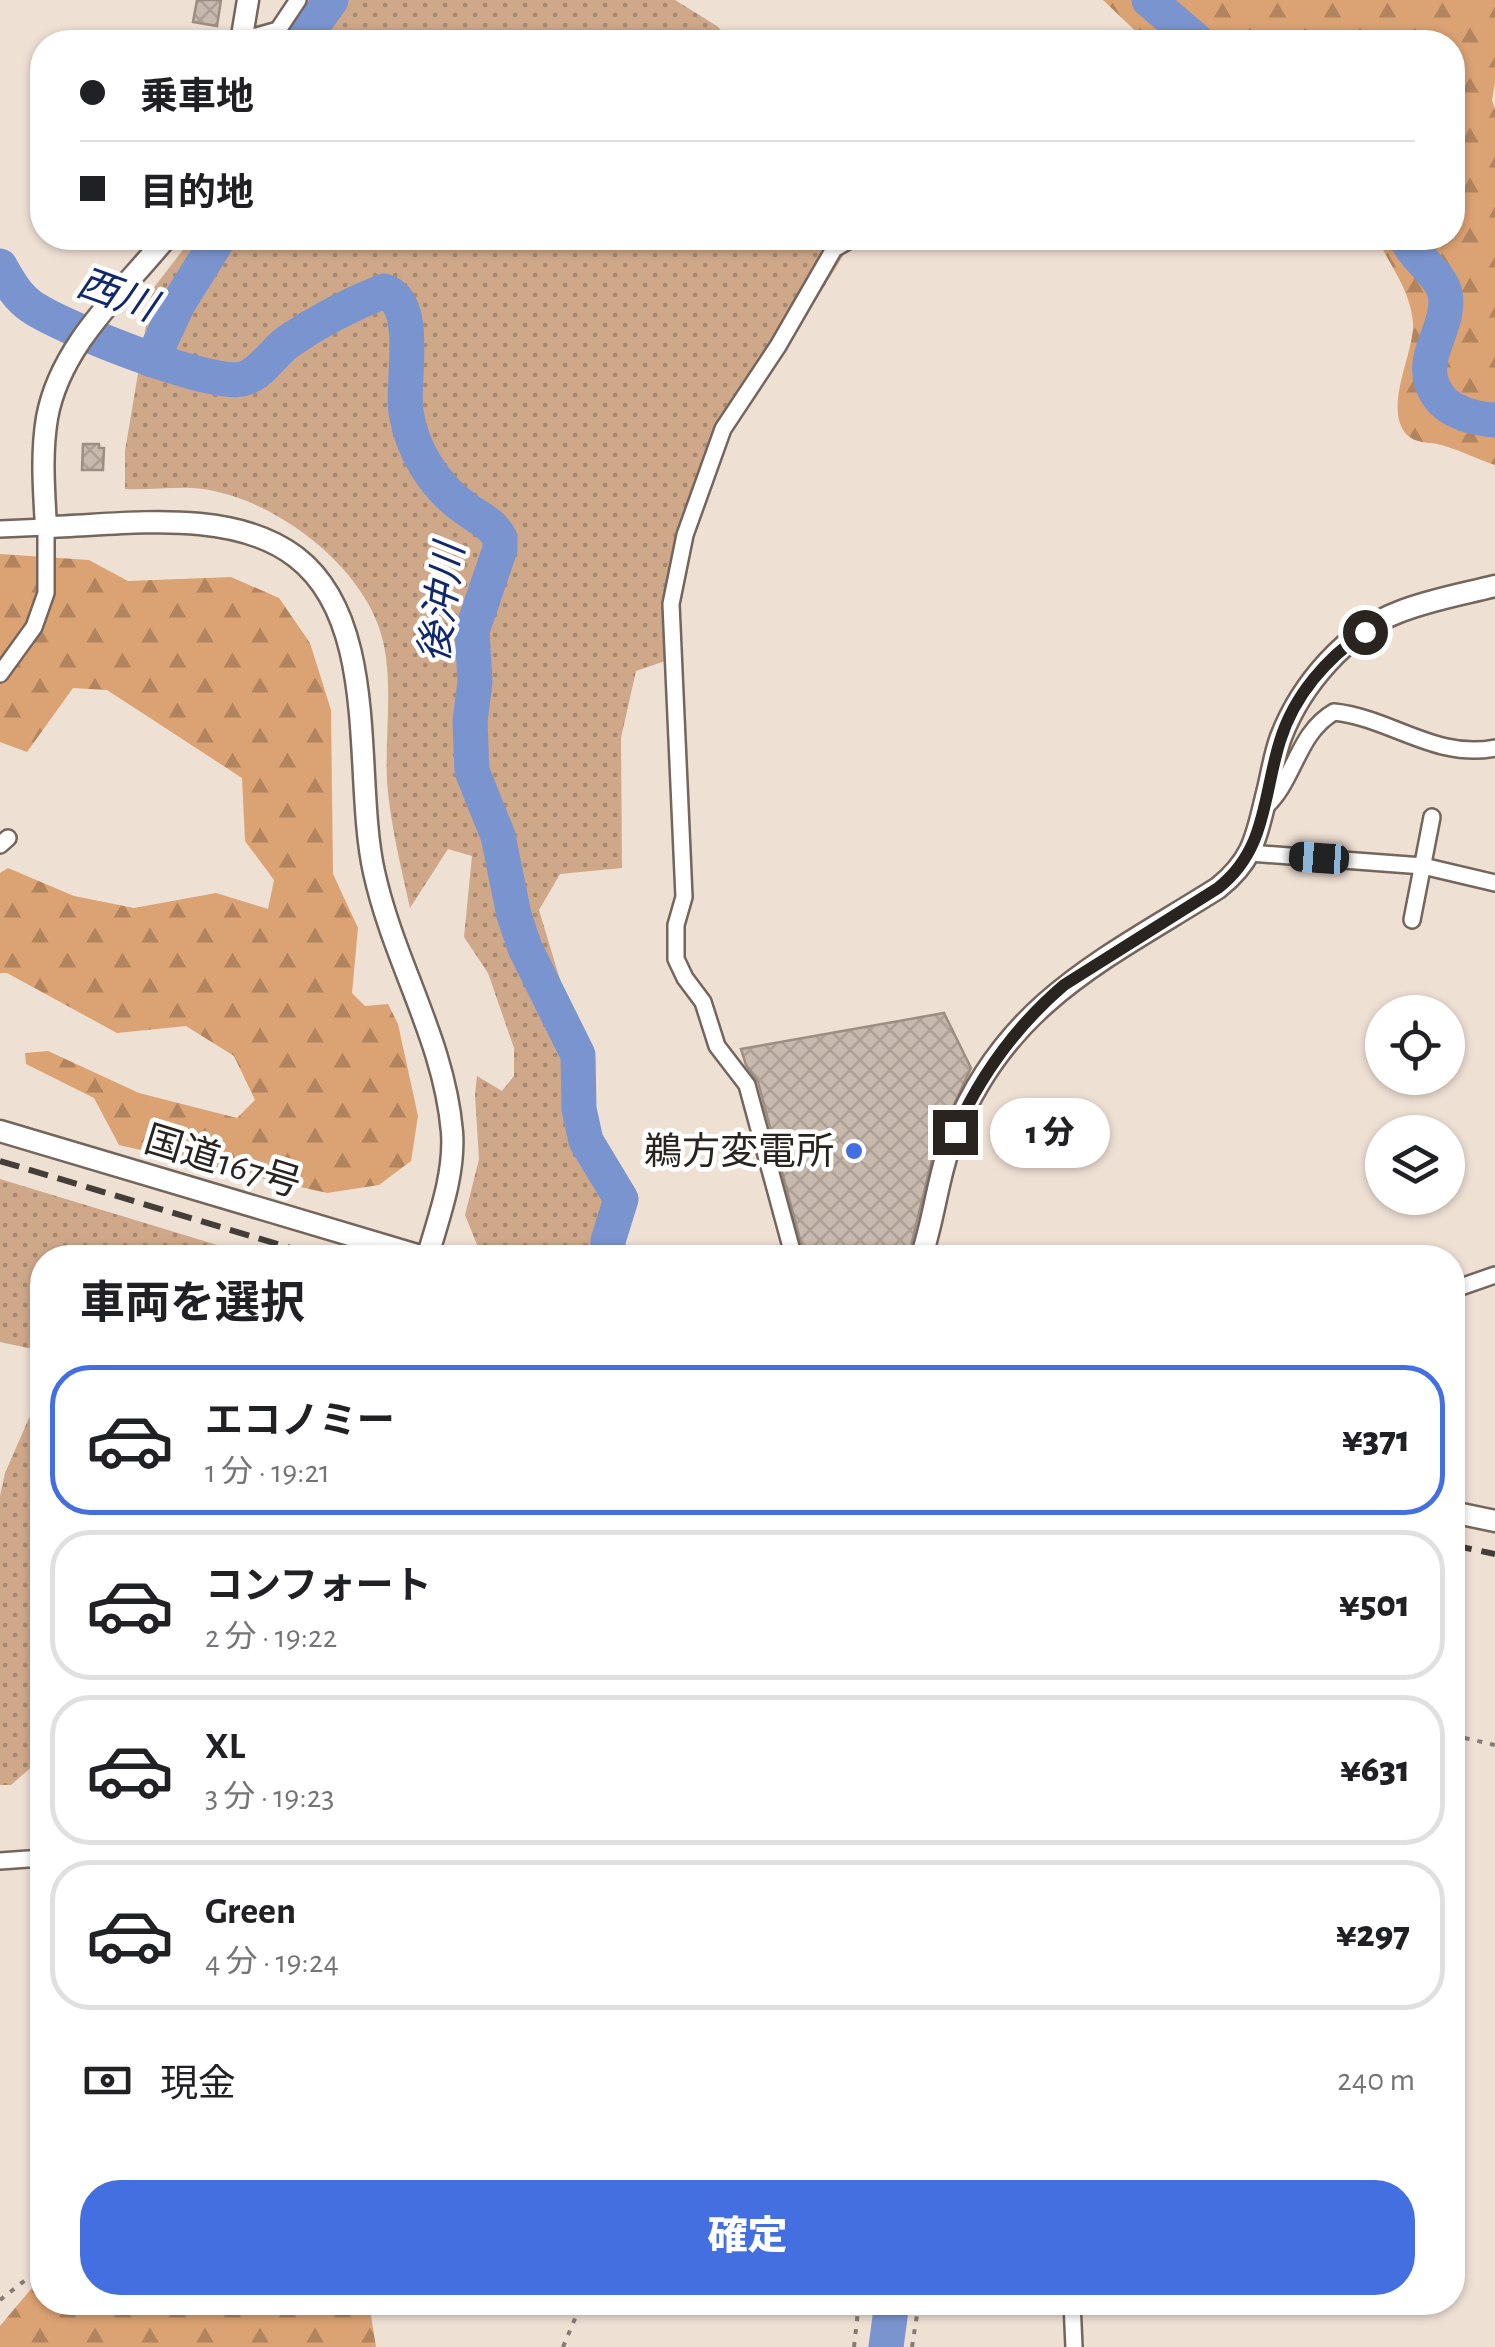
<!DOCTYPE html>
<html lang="ja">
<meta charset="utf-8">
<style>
body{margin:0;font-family:"Alegreya Sans","Noto Sans JP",sans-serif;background:#f2f2f2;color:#202124;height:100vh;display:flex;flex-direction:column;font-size:38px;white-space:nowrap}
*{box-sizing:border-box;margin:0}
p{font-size:32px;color:#757577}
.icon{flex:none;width:55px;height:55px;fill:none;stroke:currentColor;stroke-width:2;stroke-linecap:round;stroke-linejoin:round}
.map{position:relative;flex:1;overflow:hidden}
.side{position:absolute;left:30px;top:1245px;width:1435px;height:1070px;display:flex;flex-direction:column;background:#fff;border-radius:40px;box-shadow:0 2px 8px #0004}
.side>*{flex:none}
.banner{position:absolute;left:30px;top:30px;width:1435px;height:220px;border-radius:40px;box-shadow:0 2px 8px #0004;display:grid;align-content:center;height:220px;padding:0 50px;background:#fff}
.fabs{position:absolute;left:1365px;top:995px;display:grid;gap:20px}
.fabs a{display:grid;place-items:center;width:100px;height:100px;border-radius:50%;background:#fff;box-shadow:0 2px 8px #0004;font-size:50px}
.end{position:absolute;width:45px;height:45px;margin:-22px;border:12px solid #2a2420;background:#fff;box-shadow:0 0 0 5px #fff}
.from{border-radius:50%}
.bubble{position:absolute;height:70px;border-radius:35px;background:#fff;box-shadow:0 2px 8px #0004;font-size:32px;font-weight:800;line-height:70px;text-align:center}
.car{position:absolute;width:30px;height:60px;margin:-30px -15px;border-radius:12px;box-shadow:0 0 8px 2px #0007;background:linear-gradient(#222 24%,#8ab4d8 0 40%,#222 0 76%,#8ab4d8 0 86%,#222 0)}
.banner b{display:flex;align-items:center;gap:35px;height:95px;font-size:38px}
.banner b+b{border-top:2px solid #e0e0e0}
.banner i{width:25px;height:25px;background:#202124}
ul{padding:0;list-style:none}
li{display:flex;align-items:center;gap:30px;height:150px;margin:0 20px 15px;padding:0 30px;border:5px solid #e0e0e0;border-radius:40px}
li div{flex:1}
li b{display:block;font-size:38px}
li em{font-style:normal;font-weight:800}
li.current{border-color:#436fe0}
li>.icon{width:90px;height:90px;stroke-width:1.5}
h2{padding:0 50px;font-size:45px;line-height:120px}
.pay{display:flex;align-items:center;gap:25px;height:110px;padding:0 50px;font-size:38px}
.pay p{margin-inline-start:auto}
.action{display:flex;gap:20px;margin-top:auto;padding:20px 50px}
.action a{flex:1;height:115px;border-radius:40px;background:#436fe0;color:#fff;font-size:40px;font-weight:800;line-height:115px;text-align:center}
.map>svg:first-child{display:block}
.grass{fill:url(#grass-dots)}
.forest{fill:url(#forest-firs)}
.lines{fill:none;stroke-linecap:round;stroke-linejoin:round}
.river{stroke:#7a94cf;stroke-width:35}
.building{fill:url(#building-cross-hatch);stroke:#9c8e83;stroke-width:2.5}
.minor-casing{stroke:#74665c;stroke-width:20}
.tertiary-casing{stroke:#74665c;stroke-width:25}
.path{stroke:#867b74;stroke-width:4;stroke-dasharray:5 8;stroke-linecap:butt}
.minor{stroke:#fff;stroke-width:15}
.tertiary{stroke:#fff;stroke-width:20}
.rail{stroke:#443d38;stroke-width:6;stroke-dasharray:20 10;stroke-linecap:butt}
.route{stroke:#2a2420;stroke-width:12}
.poi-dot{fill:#436fe0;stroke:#fff;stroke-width:4}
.labels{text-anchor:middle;stroke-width:9;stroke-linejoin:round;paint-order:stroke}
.poi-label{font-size:38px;fill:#2a2420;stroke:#fff;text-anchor:end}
.street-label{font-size:38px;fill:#2a2420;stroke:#fff}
.water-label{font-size:40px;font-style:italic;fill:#11286c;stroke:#fff}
</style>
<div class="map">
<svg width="1495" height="2347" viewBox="0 0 1495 2347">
<defs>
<pattern id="grass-dots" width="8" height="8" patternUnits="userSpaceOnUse" patternTransform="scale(2.5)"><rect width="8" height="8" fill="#cfa88a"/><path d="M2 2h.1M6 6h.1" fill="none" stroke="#a88970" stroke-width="1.8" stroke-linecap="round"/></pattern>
<pattern id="forest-firs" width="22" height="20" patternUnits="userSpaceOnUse" patternTransform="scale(2.5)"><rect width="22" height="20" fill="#dba273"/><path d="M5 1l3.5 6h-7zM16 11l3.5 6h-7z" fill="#b2845e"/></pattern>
<pattern id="building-cross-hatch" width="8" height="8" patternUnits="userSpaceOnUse" patternTransform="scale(2.5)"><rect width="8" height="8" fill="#c8b9ae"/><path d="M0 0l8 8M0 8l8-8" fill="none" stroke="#ac9f95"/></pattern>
</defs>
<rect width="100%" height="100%" fill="#efe0d4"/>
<g class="grass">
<polygon points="308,0 675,0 717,26 732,42 282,42"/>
<path d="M192 238H833L843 256 790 342 733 426 683 563 674 658 636 671 621 738 622 868 560 874 539 910 564 993 582 1029 590 1135 602 1161 608 1196 594 1254 596 1257H507L478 1247 465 1215 479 1159 475 1094 477 1076 502 1091 514 1076V1048L488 973 464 937 472 856 448 849 410 908C401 867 390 823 387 781 385 738 392 693 385 651 374 571 271 493 193 488 171 487 148 490 125 489V451L152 290Z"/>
<polygon points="0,1179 257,1257 42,1258 42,1351 0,1342"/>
<polygon points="42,1409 42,1758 11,1785 0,1785 0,1496 5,1473 29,1418"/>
</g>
<g class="forest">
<path d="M1103 0H1495V82L1492 100 1495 109V465C1476 459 1456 448 1437 444 1427 442 1415 443 1407 435 1382 408 1415 353 1413 322 1410 291 1393 270 1380 244L1379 238H1452V42H1147Z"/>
<polygon points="0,554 89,560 128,581 231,577 279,598 310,643 331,710 333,874 358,928 352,993 365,1006 388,1004 398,1024 418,1116 411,1161 379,1185 327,1193 119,1145 94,1098 26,1064 25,1053 48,1051 139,1093 237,1118 255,1100 234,1056 186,1026 117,1033 7,973 0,973 0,873 8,868 74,896 134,908 216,893 268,909 274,880 245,841 242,778 107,690 73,688 27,752 0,742"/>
<polygon points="42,2276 42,2302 369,2303 376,2347 0,2347 0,2326"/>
</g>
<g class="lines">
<g class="river">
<polyline points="1149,0 1198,42"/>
<polyline points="301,42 331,0"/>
<path d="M1406 238C1415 259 1442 275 1445 294 1452 330 1412 360 1439 397 1451 413 1476 419 1495 420"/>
<path d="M0 266C9 282 17 297 32 307 63 328 209 387 242 379 261 375 273 352 289 341 317 322 351 304 384 291 421 303 401 381 406 412 412 450 434 486 465 508 478 518 492 523 500 538V549L472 631 475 682 470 721 472 771 498 836 514 915 525 948 578 1055 579 1109 586 1141 621 1199 608 1241 609 1258"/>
<polyline points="152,360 178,304 219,238"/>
<polyline points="886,2347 892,2302"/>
</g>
</g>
<g class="building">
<polygon points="197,0 221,0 217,26 193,22"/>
<polygon points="83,444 99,444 99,448 104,448 103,470 82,470"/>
<polygon points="944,1013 971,1068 936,1143 908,1258 805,1258 758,1082 746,1065 741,1049"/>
</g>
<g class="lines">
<g class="minor-casing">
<g id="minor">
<polyline points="242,40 278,30 298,0"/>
<polyline points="0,529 46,527 46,593 34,627 0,674"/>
<path d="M1263 809C1295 782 1296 734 1334 712 1391 718 1436 760 1495 748"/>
<polyline points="0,845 8,838"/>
<polyline points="1250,853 1423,866 1495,883"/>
<polyline points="1412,920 1432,817"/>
<polyline points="794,1258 747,1085 717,1046 703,1002 685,978 676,959 676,925 684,897 671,604 685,535 723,429 778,346 834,249 853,238"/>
<polyline points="1452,1290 1495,1275"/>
<polyline points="0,1861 42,1858"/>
<polyline points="1072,2302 1074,2347"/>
</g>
</g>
<g class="tertiary-casing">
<g id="tertiary">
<polyline points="241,42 248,0"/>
<path d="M166 238C122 292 60 345 47 418 41 454 44 490 46 527 124 525 231 507 296 557 381 622 353 778 374 872 394 963 444 1039 452 1132 455 1174 439 1217 427 1258"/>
<polyline points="0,1131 427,1258"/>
<path d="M921 1258C935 1216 938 1173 955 1132 1007 1002 1107 958 1218 888 1256 858 1257 832 1268 789 1272 772 1275 753 1281 737 1301 685 1346 632 1399 612 1429 600 1463 594 1495 586"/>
<polyline points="1452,1512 1495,1521"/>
</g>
</g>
<g class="path">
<polyline points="1452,1735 1495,1745"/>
<polyline points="0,2300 42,2267"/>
<polyline points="563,2347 582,2302"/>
<polyline points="854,2347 859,2302"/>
<polyline points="912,2347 919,2302"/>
</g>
<use href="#minor" class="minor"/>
<use href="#tertiary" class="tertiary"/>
<g class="rail">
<polyline points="0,1161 324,1258"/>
<polyline points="1452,1545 1495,1554"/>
</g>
</g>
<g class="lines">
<path class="route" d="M955 1132C981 1074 1016 1026 1064 985L1218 888C1267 850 1263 795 1280 741 1294 695 1327 658 1365 632"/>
</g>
<circle class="poi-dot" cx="854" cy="1151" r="10"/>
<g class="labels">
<g class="poi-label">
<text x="834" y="1164">鵜方変電所</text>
</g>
<g class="street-label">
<text transform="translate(223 1161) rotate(17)" y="13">国道167号</text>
</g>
<g class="water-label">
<text transform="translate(117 294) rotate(20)" y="14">西川</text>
<text transform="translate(441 603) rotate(-82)" y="14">後沖川</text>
</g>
</g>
</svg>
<div class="fabs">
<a><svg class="icon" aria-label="locate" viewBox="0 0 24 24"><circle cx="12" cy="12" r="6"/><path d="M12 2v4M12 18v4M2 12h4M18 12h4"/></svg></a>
<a><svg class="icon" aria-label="layers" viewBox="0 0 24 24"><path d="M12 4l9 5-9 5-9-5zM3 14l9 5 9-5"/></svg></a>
</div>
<i class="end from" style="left:1365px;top:632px"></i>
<i class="end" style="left:955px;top:1132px"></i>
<div class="bubble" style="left:990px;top:1098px;width:120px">1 分</div>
<i class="car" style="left:1319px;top:858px;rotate:274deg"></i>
<div class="banner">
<b><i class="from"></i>乗車地</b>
<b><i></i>目的地</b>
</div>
<section class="side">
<h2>車両を選択</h2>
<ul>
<li class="current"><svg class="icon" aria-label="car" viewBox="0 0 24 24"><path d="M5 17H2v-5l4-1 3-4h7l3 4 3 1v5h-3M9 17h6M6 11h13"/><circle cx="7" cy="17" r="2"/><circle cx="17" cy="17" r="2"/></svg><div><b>エコノミー</b><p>1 分 · 19:21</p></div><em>¥371</em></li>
<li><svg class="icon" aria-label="car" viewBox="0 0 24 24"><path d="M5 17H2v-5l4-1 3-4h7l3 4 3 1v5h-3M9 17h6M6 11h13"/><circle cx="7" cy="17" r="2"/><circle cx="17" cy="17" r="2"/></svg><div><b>コンフォート</b><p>2 分 · 19:22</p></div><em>¥501</em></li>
<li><svg class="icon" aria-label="car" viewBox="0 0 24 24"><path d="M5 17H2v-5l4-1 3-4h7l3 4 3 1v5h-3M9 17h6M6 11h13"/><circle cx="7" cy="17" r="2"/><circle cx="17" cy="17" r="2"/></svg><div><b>XL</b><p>3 分 · 19:23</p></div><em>¥631</em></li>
<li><svg class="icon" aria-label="car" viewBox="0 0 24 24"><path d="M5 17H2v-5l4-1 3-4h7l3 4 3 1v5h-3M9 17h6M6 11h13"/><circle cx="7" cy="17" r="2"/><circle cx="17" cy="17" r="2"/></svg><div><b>Green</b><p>4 分 · 19:24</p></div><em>¥297</em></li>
</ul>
<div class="pay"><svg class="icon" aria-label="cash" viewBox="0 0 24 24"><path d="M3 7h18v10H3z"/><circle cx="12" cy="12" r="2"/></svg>現金<p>240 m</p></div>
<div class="action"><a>確定</a></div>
</section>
</div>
